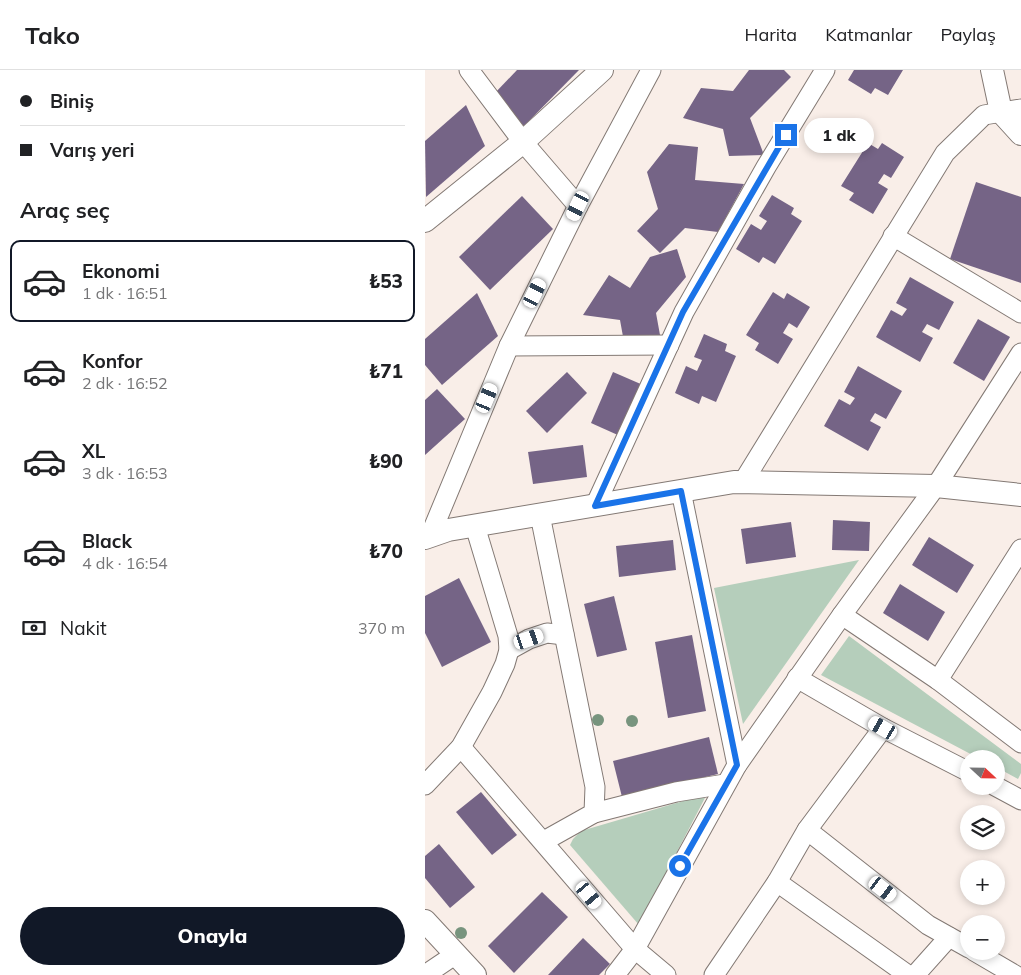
<!DOCTYPE html>
<html lang="tr">
<meta charset="utf-8">
<style>
body{margin:0;font-family:Mulish,sans-serif;background:#f2f2f2;color:#202124;height:100vh;display:flex;flex-direction:column;font-size:19px;white-space:nowrap}
*{box-sizing:border-box;margin:0}
p{font-size:16px;color:#757577}
.icon{flex:none;width:28px;height:28px;fill:none;stroke:currentColor;stroke-width:2;stroke-linecap:round;stroke-linejoin:round}
.map{position:relative;flex:1;overflow:hidden}
.details{display:flex;flex-direction:column;background:#fff;width:425px}
.details>*{flex:none}
.guide{display:grid;align-content:center;height:110px;padding:0 20px;background:#fff}
.needle{width:32px;rotate:112deg}
.buttons{position:absolute;left:535px;top:680px;display:grid;gap:10px}
.buttons a{display:grid;place-items:center;width:45px;height:45px;border-radius:50%;background:#fff;box-shadow:0 2px 8px #0003;font-size:25px}
.end{position:absolute;width:22px;height:22px;margin:-11px;border:6px solid #1a73e8;background:#fff;box-shadow:0 0 0 2px #fff}
.from{border-radius:50%}
.bubble{position:absolute;height:35px;border-radius:18px;background:#fff;box-shadow:0 2px 8px #0003;font-size:16px;font-weight:800;line-height:35px;text-align:center}
.car{position:absolute;width:15px;height:30px;margin:-15px -8px;border-radius:6px;box-shadow:0 0 4px 1px #0007;background:linear-gradient(#fff 24%,#345 0 40%,#fff 0 76%,#345 0 86%,#fff 0)}
.guide b{display:flex;align-items:center;gap:18px;height:48px;font-size:19px}
.guide b+b{border-top:1px solid #e0e0e0}
.guide i{width:12px;height:12px;background:#202124}
ul{padding:0;list-style:none}
li{display:flex;align-items:center;gap:15px;height:82px;margin:0 10px 8px;padding:0 10px;border:2px solid transparent;border-radius:10px}
li div{flex:1}
li b{display:block;font-size:19px}
li em{font-style:normal;font-weight:800}
li.on{border-color:#111827}
li>.icon{width:45px;height:45px;stroke-width:1.5}
h2{padding:0 20px;font-size:22px;line-height:60px}
.pay{display:flex;align-items:center;gap:12px;height:55px;padding:0 20px;font-size:19px}
.pay p{margin-inline-start:auto}
.cta{display:flex;gap:10px;margin-top:auto;padding:10px 20px}
.cta a{flex:1;height:58px;border-radius:30px;background:#111827;color:#fff;font-size:20px;font-weight:800;line-height:58px;text-align:center}
header{display:flex;align-items:center;gap:30px;box-sizing:border-box;height:70px;padding:0 25px;background:#fff;border-bottom:1px solid #e0e0e0}
header strong{font-size:24px}
nav{display:flex;gap:28px;margin-inline-start:auto;font-size:18px}
main{display:flex;flex:1;min-height:0}
.map>svg:first-child{display:block}
.green{fill:#b5cebb}
.building{fill:#756486}
.lines{fill:none;stroke-linecap:round;stroke-linejoin:round}
.minor-casing{stroke:#837974;stroke-width:21}
.tertiary-casing{stroke:#837974;stroke-width:24}
.minor{stroke:#fff;stroke-width:19}
.tertiary{stroke:#fff;stroke-width:22}
.tree{fill:#78947e}
.route{stroke:#1a73e8;stroke-width:6}
</style>
<header>
<strong>Tako</strong>
<nav><a>Harita</a><a>Katmanlar</a><a>Paylaş</a></nav>
</header>
<main>
<section class="details">
<div class="guide">
<b><i class="from"></i>Biniş</b>
<b><i></i>Varış yeri</b>
</div>
<h2>Araç seç</h2>
<ul>
<li class="on"><svg class="icon" aria-label="car" viewBox="0 0 24 24"><path d="M5 17H2v-5l4-1 3-4h7l3 4 3 1v5h-3M9 17h6M6 11h13"/><circle cx="7" cy="17" r="2"/><circle cx="17" cy="17" r="2"/></svg><div><b>Ekonomi</b><p>1 dk · 16:51</p></div><em>₺53</em></li>
<li><svg class="icon" aria-label="car" viewBox="0 0 24 24"><path d="M5 17H2v-5l4-1 3-4h7l3 4 3 1v5h-3M9 17h6M6 11h13"/><circle cx="7" cy="17" r="2"/><circle cx="17" cy="17" r="2"/></svg><div><b>Konfor</b><p>2 dk · 16:52</p></div><em>₺71</em></li>
<li><svg class="icon" aria-label="car" viewBox="0 0 24 24"><path d="M5 17H2v-5l4-1 3-4h7l3 4 3 1v5h-3M9 17h6M6 11h13"/><circle cx="7" cy="17" r="2"/><circle cx="17" cy="17" r="2"/></svg><div><b>XL</b><p>3 dk · 16:53</p></div><em>₺90</em></li>
<li><svg class="icon" aria-label="car" viewBox="0 0 24 24"><path d="M5 17H2v-5l4-1 3-4h7l3 4 3 1v5h-3M9 17h6M6 11h13"/><circle cx="7" cy="17" r="2"/><circle cx="17" cy="17" r="2"/></svg><div><b>Black</b><p>4 dk · 16:54</p></div><em>₺70</em></li>
</ul>
<div class="pay"><svg class="icon" aria-label="cash" viewBox="0 0 24 24"><path d="M3 7h18v10H3z"/><circle cx="12" cy="12" r="2"/></svg>Nakit<p>370 m</p></div>
<div class="cta"><a>Onayla</a></div>
</section>
<div class="map">
<svg width="596" height="905" viewBox="0 0 596 905">
<rect width="100%" height="100%" fill="#f9eee8"/>
<g class="green">
<polygon points="434,490 318,654 289,518"/>
<polygon points="424,566 596,694 596,703 593,709 571,697 571,689 555,689 396,605"/>
<polygon points="282,724 214,855 145,775 148,769 156,761"/>
</g>
<g class="building">
<polygon points="92,0 154,0 99,56 68,25"/>
<polygon points="324,0 359,0 366,7 325,48 339,85 304,86 298,59 258,48 276,18 308,21"/>
<polygon points="429,0 478,0 463,25 450,18 446,24 423,10"/>
<polygon points="41,35 60,76 1,127 0,71"/>
<polygon points="443,73 453,79 457,73 479,87 466,108 459,104 453,113 463,119 448,144 424,130 429,123 416,116"/>
<polygon points="244,74 273,77 270,110 319,114 293,162 260,158 235,183 212,161 233,139 222,102"/>
<polygon points="551,112 596,127 596,213 525,189"/>
<polygon points="347,125 369,138 366,144 377,151 350,194 338,187 334,193 311,179 326,154 336,160 342,151 334,146"/>
<polygon points="97,126 128,159 65,220 34,187"/>
<polygon points="252,179 261,207 231,243 235,265 199,272 195,250 158,245 184,205 205,218 225,187"/>
<polygon points="485,207 529,232 514,260 502,254 497,262 508,268 495,292 451,267 466,240 477,246 482,239 471,233"/>
<polygon points="348,222 359,229 362,223 385,237 372,258 364,253 358,263 368,269 353,294 330,280 334,273 321,265"/>
<polygon points="52,223 73,266 17,315 0,295 0,269"/>
<polygon points="553,249 585,267 559,311 528,293"/>
<polygon points="279,264 302,274 300,281 311,286 291,332 277,326 274,334 250,323 261,296 272,301 277,290 269,287"/>
<polygon points="433,296 477,321 461,349 450,343 445,351 456,357 443,381 399,356 414,329 425,335 430,328 419,322"/>
<polygon points="142,302 162,323 122,363 101,341"/>
<polygon points="188,302 218,315 195,366 166,353"/>
<polygon points="12,319 40,349 0,385 0,330"/>
<polygon points="158,375 162,407 108,414 103,382"/>
<polygon points="408,450 445,452 444,481 407,480"/>
<polygon points="366,452 371,487 321,494 316,459"/>
<polygon points="504,467 549,495 532,523 487,495"/>
<polygon points="248,470 251,500 194,507 191,476"/>
<polygon points="34,508 66,572 17,597 0,563 0,526"/>
<polygon points="475,514 520,542 503,571 458,543"/>
<polygon points="189,526 202,580 172,587 159,534"/>
<polygon points="267,565 281,641 243,648 230,572"/>
<polygon points="284,667 293,704 197,727 188,691"/>
<polygon points="56,722 92,765 67,785 31,742"/>
<polygon points="14,774 50,817 25,838 0,808 0,786"/>
<polygon points="117,822 143,847 89,903 63,876"/>
<polygon points="158,868 185,894 174,905 123,905"/>
</g>
<g class="lines">
<g class="minor-casing">
<g id="minor">
<polyline points="44,0 98,72 153,136"/>
<polyline points="468,166 596,243"/>
<polyline points="84,276 244,275"/>
<polyline points="318,412 520,83 559,45 596,39"/>
<polyline points="256,421 312,695"/>
<polyline points="170,436 259,242 341,97 400,0"/>
<polyline points="115,445 170,717 169,743 119,771"/>
<polyline points="5,466 84,276 153,136 226,0"/>
<polyline points="417,545 513,610 596,673"/>
<polyline points="84,580 104,569 122,563 139,565"/>
<polyline points="372,608 458,658 544,702"/>
<polyline points="513,610 596,479"/>
<polyline points="36,677 210,879 241,905"/>
<polyline points="0,715 36,677 67,622 80,594 84,580 83,566 50,456"/>
<polyline points="570,716 596,730"/>
<polyline points="169,743 251,722 300,714"/>
<polyline points="382,760 503,855 544,878"/>
<polyline points="352,812 483,905"/>
<polyline points="549,881 590,905"/>
<polyline points="0,905 31,884"/>
<polyline points="190,905 210,879 312,695 417,545 511,416 596,283"/>
<polyline points="289,905 352,812 382,760 458,658"/>
<polyline points="490,905 524,867"/>
</g>
</g>
<g class="tertiary-casing">
<g id="tertiary">
<polyline points="567,0 576,42 596,64"/>
<polyline points="0,151 98,72 177,0"/>
<polyline points="0,468 23,460 309,412 511,416 596,425"/>
<polyline points="0,851 50,905"/>
</g>
</g>
<use href="#minor" class="minor"/>
<use href="#tertiary" class="tertiary"/>
</g>
<g class="tree">
<circle cx="173" cy="650" r="6"/>
<circle cx="207" cy="651" r="6"/>
<circle cx="36" cy="863" r="6"/>
</g>
<g class="lines">
<polyline class="route" points="255,796 312,695 256,421 170,436 258,242 361,65"/>
</g>
</svg>
<div class="buttons">
<a><svg class="needle" viewBox="-14 -14 28 28"><path d="M0-13l5 13h-10z" fill="#e53935"/><path d="M0 13l5-13h-10z" fill="#757577"/></svg></a>
<a><svg class="icon" aria-label="layers" viewBox="0 0 24 24"><path d="M12 4l9 5-9 5-9-5zM3 14l9 5 9-5"/></svg></a>
<a>+</a>
<a>−</a>
</div>
<i class="end from" style="left:255px;top:796px"></i>
<i class="end" style="left:361px;top:65px"></i>
<div class="bubble" style="left:379px;top:48px;width:70px">1 dk</div>
<i class="car" style="left:153px;top:136px;rotate:206deg"></i>
<i class="car" style="left:110px;top:223px;rotate:26deg"></i>
<i class="car" style="left:62px;top:328px;rotate:23deg"></i>
<i class="car" style="left:104px;top:569px;rotate:71deg"></i>
<i class="car" style="left:458px;top:658px;rotate:300deg"></i>
<i class="car" style="left:458px;top:819px;rotate:128deg"></i>
<i class="car" style="left:164px;top:825px;rotate:140deg"></i>
</div>
</main>
